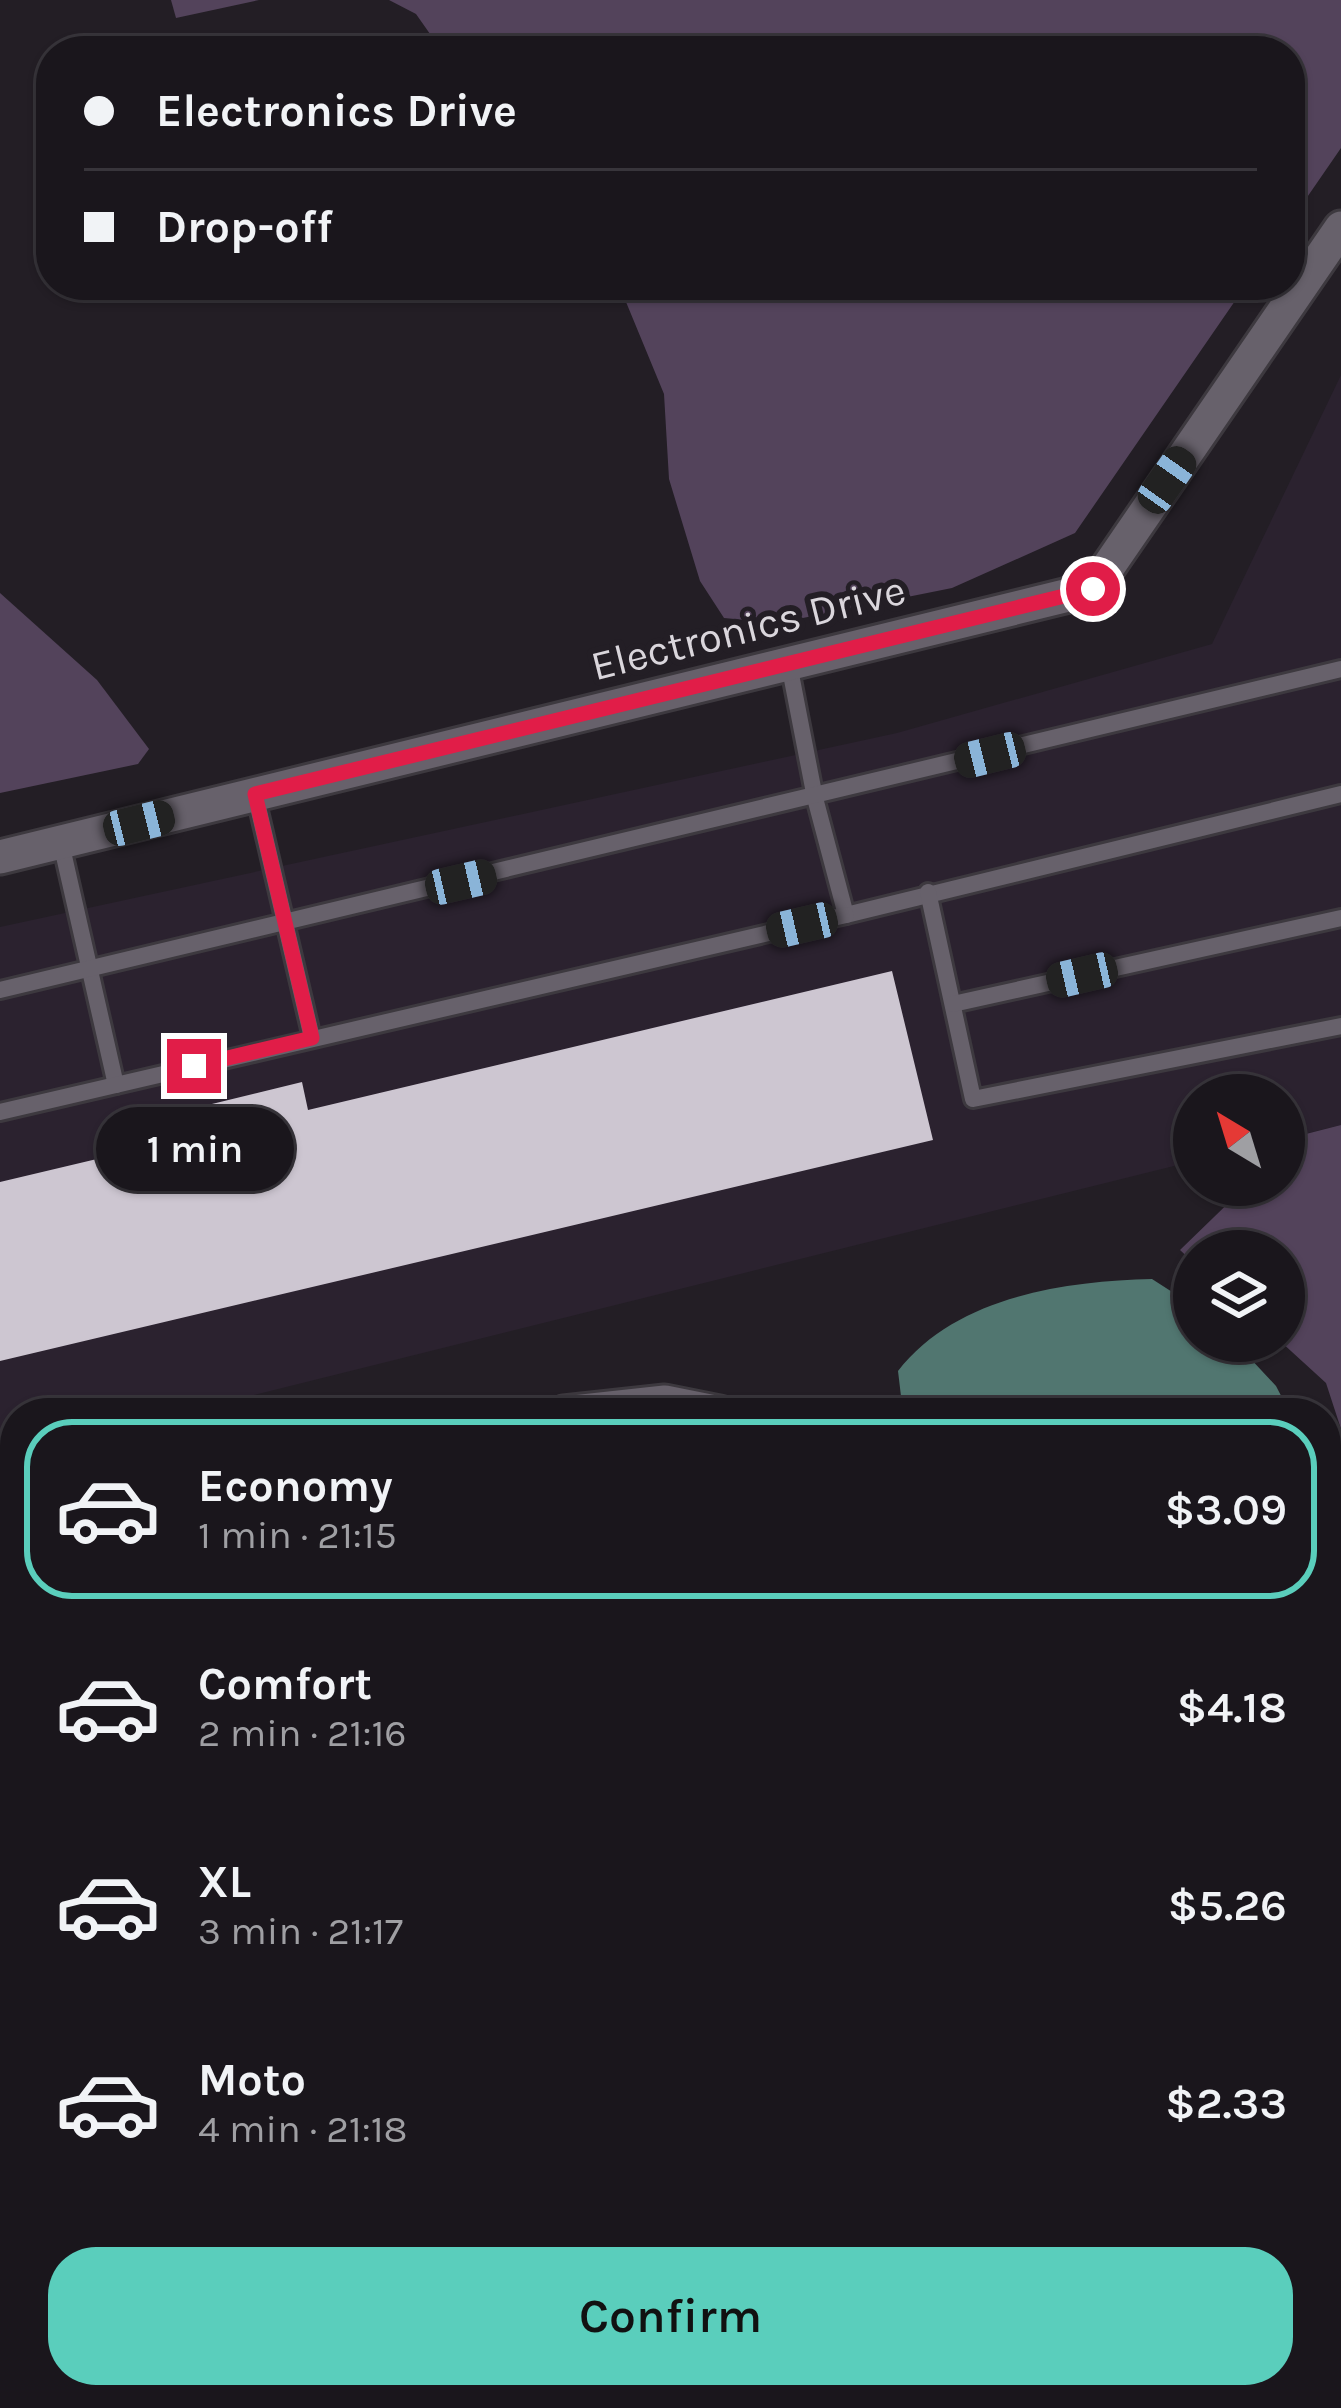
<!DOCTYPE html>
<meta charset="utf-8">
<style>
body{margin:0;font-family:Karla,sans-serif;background:#272329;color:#f1f3f6;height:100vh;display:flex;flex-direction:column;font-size:45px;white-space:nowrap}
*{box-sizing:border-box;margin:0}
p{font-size:39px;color:#9f9fa3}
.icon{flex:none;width:66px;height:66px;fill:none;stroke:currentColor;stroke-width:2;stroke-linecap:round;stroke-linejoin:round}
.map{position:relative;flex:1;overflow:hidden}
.panel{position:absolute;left:0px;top:1398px;width:1341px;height:1011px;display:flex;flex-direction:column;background:#1a161c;border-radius:48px 48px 0 0;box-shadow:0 3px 9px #0004,0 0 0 3px #38353b}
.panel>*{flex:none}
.guide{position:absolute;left:36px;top:36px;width:1269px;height:264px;border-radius:48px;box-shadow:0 3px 9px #0004,0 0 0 3px #38353b;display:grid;align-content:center;height:264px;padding:0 48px;background:#1a161c}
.needle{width:78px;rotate:322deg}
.controls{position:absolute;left:1173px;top:1074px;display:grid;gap:24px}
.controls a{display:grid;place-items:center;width:132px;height:132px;border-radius:50%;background:#1a161c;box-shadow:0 3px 9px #0004,0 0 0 3px #38353b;font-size:60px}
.end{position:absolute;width:54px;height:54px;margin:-27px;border:15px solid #e11d48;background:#fff;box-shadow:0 0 0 6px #fff}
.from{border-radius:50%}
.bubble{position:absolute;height:84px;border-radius:42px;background:#1a161c;box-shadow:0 3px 9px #0004,0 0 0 3px #38353b;font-size:39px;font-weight:600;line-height:84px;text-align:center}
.car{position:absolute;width:36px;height:72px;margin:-36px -18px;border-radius:15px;box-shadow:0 0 9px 3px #0007;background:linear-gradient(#222 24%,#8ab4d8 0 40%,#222 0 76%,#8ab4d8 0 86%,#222 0)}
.guide b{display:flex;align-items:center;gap:42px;height:114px;font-size:45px}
.guide b+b{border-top:3px solid #38353b}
.guide i{width:30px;height:30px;background:#f1f3f6}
ul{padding:21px 0 0;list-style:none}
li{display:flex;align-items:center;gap:36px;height:180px;margin:0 24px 18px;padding:0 24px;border:6px solid transparent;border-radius:48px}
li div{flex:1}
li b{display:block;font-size:45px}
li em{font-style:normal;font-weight:600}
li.current{border-color:#5acebc}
li>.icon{width:108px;height:108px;stroke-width:1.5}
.primary-button{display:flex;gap:24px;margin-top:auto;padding:24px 48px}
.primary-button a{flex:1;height:138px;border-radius:48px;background:#5acebc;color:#111;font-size:48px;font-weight:600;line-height:138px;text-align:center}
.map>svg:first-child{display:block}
.built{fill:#2b222f}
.forest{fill:#53435b}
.water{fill:#517670}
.building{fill:#cdc6d1}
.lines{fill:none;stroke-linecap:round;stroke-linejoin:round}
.lane-casing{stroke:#3d393f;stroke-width:22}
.street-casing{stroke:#3d393f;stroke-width:39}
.path{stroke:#817d83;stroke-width:6;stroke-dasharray:6 6;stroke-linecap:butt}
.lane{stroke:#67616b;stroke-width:16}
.street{stroke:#67616b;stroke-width:33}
.route{stroke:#e11d48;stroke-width:15}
.labels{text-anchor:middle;stroke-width:12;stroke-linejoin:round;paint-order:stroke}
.street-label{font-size:42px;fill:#dad6dc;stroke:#231e25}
</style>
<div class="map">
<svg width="1341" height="2408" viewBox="0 0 1341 2408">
<rect width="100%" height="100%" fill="#231e25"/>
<g class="built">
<polygon points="1341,375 1341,1125 1284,1139 1284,1095 1194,1095 1194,1161 182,1413 15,1413 15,1455 0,1458 0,927 897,733 1212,644"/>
<polygon points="1326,2005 1341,2007 1341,2408 1241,2408 1243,2394 1326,2394"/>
</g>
<g class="forest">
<polygon points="171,0 259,0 176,18"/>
<polygon points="389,0 1341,0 1341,148 1290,222 1290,51 442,51 416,14"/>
<polygon points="619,285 1246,285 1075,533 952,588 778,623 724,618 700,581 669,479 664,394"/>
<polygon points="0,593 97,680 149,749 138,764 0,793"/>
<polygon points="1341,1125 1341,1429 1326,1383 1280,1341 1284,1251 1194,1251 1194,1263 1180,1250 1247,1185 1284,1185 1284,1149 1298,1136"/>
</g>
<g class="water">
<path d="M1152 1279 1194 1306V1341H1234L1276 1386 1290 1413H903L898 1371C955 1297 1064 1281 1152 1279Z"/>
<path d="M1326 1646C1333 1694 1341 1795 1326 1833Z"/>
</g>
<g class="building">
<polygon points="51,143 51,192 50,192 35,149"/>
<polygon points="892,971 933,1140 0,1361 0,1182 139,1149 134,1123 302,1082 308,1110"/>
<polygon points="13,1673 15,1674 15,1737 1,1736"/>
<polygon points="884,2394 1081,2394 1078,2408 881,2408"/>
</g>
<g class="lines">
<g class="lane-casing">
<g id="lane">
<polyline points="789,664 815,798 846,915 1341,794"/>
<polyline points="255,794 312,1038"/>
<polyline points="61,843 116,1085"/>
<polyline points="928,892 973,1099 1341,1026"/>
<polyline points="0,990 1341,669"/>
<polyline points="953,1004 1341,918"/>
<polyline points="0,1112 846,915"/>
<polyline points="0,2144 15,2043"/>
<polyline points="0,2371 15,2374"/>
</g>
</g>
<g class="street-casing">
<g id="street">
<polyline points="0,857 1093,589 1341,228"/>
<polyline points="564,1413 665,1402 720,1413"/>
<polyline points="0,1538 15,1534"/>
<polyline points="225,2394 314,2408"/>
<polyline points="42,2408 45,2394"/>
<polyline points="796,2408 798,2394"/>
<polyline points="1204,2408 1206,2394"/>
</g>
</g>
<polyline class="path" points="797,1402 816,1413"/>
<use href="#lane" class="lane"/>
<use href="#street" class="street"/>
</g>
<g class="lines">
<polyline class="route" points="194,1066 312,1038 255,794 1093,589"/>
</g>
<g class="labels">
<g class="street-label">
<text transform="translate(748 627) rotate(-14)" y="15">Electronics Drive</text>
</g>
</g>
</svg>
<div class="controls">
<a><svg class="needle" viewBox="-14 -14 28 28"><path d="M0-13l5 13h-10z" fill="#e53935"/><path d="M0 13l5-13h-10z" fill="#9f9fa3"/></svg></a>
<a><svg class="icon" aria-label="layers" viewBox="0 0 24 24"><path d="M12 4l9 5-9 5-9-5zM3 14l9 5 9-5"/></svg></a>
</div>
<i class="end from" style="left:1093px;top:589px"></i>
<i class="end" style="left:194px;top:1066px"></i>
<div class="bubble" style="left:96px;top:1107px;width:198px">1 min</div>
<i class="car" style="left:1167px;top:480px;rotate:35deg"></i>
<i class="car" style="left:990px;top:755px;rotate:256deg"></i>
<i class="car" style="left:139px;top:823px;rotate:76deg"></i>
<i class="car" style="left:461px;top:882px;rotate:77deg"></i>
<i class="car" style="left:802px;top:925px;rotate:257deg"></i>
<i class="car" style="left:1082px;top:975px;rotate:257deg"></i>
<div class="guide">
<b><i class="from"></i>Electronics Drive</b>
<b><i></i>Drop-off</b>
</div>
<section class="panel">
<ul>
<li class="current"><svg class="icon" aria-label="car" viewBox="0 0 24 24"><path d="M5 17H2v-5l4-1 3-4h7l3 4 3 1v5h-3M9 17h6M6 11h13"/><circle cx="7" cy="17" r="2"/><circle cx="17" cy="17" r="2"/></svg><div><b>Economy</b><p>1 min · 21:15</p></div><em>$3.09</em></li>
<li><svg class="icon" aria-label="car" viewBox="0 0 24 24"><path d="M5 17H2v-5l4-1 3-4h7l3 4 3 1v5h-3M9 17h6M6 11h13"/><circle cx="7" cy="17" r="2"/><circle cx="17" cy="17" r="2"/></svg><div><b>Comfort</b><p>2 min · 21:16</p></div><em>$4.18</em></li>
<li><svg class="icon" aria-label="car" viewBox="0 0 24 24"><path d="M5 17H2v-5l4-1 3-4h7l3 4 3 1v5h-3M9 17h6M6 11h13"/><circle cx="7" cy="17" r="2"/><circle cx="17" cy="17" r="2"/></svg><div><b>XL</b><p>3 min · 21:17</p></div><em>$5.26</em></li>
<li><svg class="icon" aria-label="car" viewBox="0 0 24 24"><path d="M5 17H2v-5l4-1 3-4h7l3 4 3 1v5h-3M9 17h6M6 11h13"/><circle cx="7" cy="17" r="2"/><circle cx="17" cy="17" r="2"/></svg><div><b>Moto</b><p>4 min · 21:18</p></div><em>$2.33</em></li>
</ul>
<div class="primary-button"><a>Confirm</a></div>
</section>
</div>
